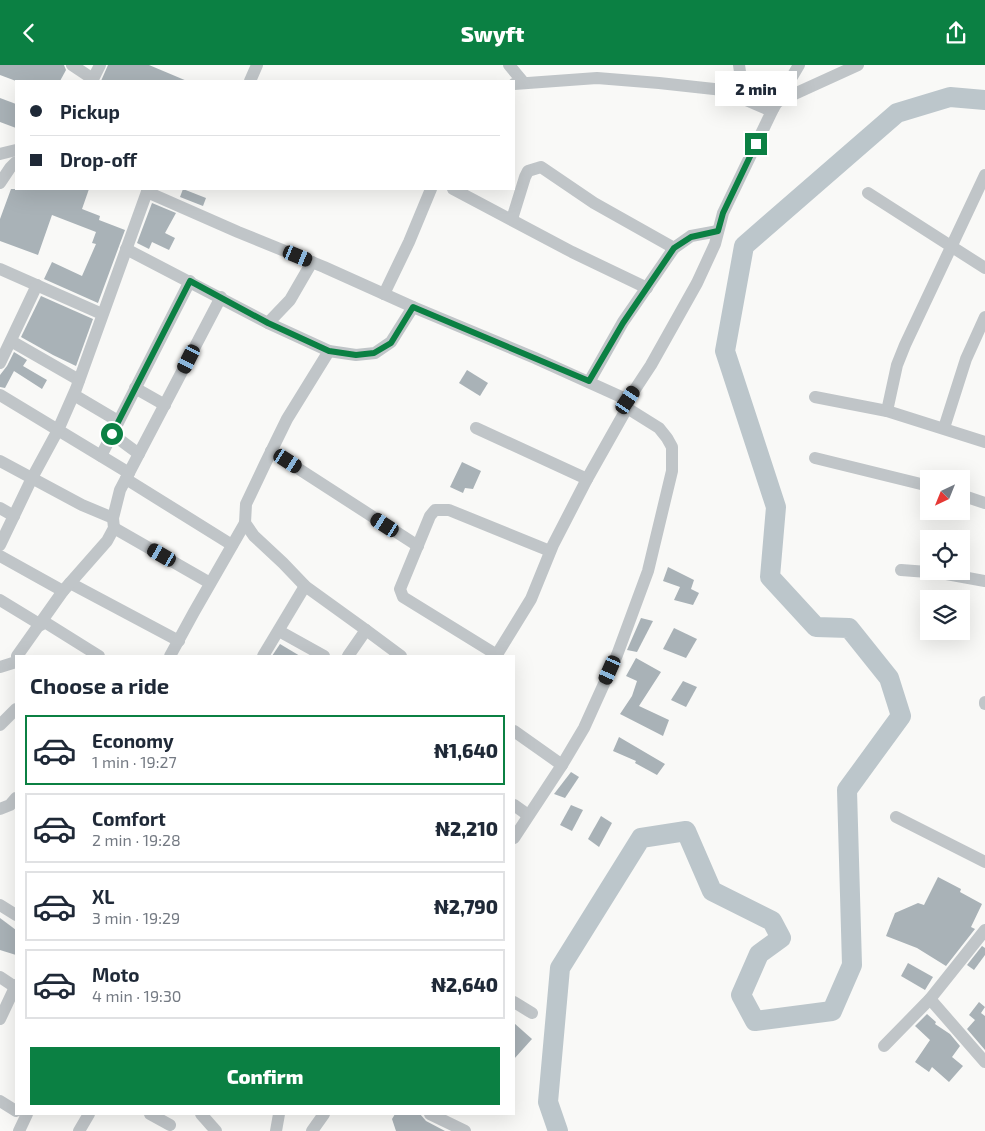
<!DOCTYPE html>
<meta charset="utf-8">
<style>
body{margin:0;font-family:"Exo 2",sans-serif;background:#f2f2f3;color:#1f2937;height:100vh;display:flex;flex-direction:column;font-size:19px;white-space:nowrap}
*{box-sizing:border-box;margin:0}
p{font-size:16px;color:#747a83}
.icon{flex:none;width:28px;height:28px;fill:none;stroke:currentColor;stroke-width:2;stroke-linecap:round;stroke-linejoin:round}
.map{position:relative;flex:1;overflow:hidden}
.details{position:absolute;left:15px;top:590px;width:500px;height:460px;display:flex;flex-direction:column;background:#fff;border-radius:0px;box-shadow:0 5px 20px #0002}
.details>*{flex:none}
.banner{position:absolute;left:15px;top:15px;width:500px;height:110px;border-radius:0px;box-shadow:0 5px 20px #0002;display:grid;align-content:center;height:110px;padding:0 15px;background:#fff}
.needle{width:32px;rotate:223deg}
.buttons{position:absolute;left:920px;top:405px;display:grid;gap:10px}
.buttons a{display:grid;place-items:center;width:50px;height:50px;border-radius:0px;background:#fff;box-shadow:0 5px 20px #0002;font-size:25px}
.end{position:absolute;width:22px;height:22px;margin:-11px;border:6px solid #0b8043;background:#fff;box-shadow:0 0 0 2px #fff}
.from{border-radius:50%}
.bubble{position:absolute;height:35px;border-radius:0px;background:#fff;box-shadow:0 5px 20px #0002;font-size:16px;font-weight:800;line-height:35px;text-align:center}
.car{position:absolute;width:15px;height:30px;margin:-15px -8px;border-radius:6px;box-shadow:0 0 4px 1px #0007;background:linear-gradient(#222 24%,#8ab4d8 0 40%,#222 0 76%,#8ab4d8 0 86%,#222 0)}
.banner b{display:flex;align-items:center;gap:18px;height:48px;font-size:19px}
.banner b+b{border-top:1px solid #e0e1e3}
.banner i{width:12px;height:12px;background:#1f2937}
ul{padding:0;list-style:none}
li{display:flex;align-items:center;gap:15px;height:70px;margin:0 10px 8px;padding:0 5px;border:2px solid #e0e1e3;border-radius:0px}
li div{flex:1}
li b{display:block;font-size:19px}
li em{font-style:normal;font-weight:800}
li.current{border-color:#0b8043}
li>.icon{width:45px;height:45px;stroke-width:1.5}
h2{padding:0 15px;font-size:22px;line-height:60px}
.primary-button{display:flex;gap:10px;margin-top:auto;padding:10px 15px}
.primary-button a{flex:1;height:58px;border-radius:0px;background:#0b8043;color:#fff;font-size:20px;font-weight:800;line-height:58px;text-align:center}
header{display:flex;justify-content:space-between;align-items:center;height:65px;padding:0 15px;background:#0b8043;color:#fff;font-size:22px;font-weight:800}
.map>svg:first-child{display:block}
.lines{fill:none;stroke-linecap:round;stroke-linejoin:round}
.river{stroke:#bcc6cb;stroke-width:20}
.building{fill:#a9b2b7}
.street{stroke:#c0c5c8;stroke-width:12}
.route{stroke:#0b8043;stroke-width:6}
</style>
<header><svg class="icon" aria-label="back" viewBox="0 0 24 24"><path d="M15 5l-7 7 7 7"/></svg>Swyft<svg class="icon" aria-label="share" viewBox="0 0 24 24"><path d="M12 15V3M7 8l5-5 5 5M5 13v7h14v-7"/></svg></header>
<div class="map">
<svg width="985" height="1066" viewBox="0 0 985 1066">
<rect width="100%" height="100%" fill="#f9f9f7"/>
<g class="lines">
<polyline class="river" points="558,1066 548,1037 560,903 641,773 686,766 712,826 772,856 781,873 759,889 741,930 755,956 832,946 852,900 847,725 901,651 889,613 849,563 816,562 770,512 776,442 725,286 744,181 897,48 950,32 985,35"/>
</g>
<g class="building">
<polygon points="0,0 64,0 66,5 60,16 16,16 0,10"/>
<polygon points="108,0 149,0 187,16 101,16"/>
<polygon points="0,33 16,39 16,63 0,57"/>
<polygon points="11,124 89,124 82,144 100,151 99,155 125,165 98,238 44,214 52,197 82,211 96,179 92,178 96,167 52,150 38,190 0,176 0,154"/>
<polygon points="183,124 206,133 203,141 180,132"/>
<polygon points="152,138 176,148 165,168 175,173 169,185 152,177 149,184 137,178"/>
<polygon points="41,231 93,254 76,301 53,290 21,272"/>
<polygon points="14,287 27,295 23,301 47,315 42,324 14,306 5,323 0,322 0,310 7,301"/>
<polygon points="467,305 488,318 480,331 459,318"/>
<polygon points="462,397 481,406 473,424 465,423 463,428 450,422"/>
<polygon points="668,502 694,515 691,524 699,528 693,540 674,535 680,522 663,516"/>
<polygon points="641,553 653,556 637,587 627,585"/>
<polygon points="674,563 697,574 686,593 663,584"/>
<polygon points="280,579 300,591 272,591"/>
<polygon points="636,593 661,607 639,641 669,655 663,671 620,649 632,631 637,616 626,611"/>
<polygon points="683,616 697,622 686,642 671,635"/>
<polygon points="619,672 665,699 657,710 635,698 636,696 613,686"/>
<polygon points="571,707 579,712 565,733 554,729"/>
<polygon points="571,740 583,745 572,766 560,760"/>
<polygon points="601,751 612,758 599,782 588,774"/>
<polygon points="938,812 961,824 960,827 982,839 971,862 975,864 946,901 917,883 886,871 895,848 918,838 924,840"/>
<polygon points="0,853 16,865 16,890 0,885"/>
<polygon points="982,881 985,883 985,890 974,905 967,900"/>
<polygon points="908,898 933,912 925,925 901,911"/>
<polygon points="979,937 985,942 981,948 985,951 985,985 967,964 975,955 969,950"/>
<polygon points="927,949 936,957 935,959 950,969 960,981 952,992 963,1001 949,1017 932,1002 929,1007 915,997 930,975 915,961"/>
<polygon points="514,958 532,974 514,994"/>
<polygon points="395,1049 420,1049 426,1056 445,1066 396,1066 392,1054"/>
</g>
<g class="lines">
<g class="street">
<polyline points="72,0 93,14"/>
<polyline points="509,0 524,18"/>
<polyline points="739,0 744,34"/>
<polyline points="92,16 100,0"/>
<polyline points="250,16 257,0"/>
<polyline points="514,19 597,13 659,18 723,25 767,44 773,44"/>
<polyline points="779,36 858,0"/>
<polyline points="0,89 16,85"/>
<polyline points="0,118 10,103 16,97"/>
<polyline points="453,124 572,187 647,223"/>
<polyline points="147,127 238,167 324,202 413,242 535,293 628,335"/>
<polyline points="868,128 985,203"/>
<polyline points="512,154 525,112 528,106 541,102 594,138 674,183"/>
<polyline points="126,184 268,258 329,286 356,290 375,288 391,277 413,242"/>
<polyline points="0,204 102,249"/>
<polyline points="384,229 409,177 431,124"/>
<polyline points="268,258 290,235 312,197"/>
<polyline points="11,276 79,315"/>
<polyline points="329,286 287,354 265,399 246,439 245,458 254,471 283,498 305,521 366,565"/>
<polyline points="0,298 37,220"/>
<polyline points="589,317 623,257 674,183 691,171 718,166"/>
<polyline points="135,323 165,340"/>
<polyline points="0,330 129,408"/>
<polyline points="74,330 118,356"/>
<polyline points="815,332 887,346 985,377"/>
<polyline points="887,346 897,300 905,280 985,110"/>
<polyline points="476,363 587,414"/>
<polyline points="944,363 966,294 985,252"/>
<polyline points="112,369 139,389"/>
<polyline points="271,386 418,481"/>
<polyline points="101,391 190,216"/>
<polyline points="815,393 929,421"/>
<polyline points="0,396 82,440 113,453"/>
<polyline points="126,414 232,480"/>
<polyline points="961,430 985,438"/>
<polyline points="0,443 14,451"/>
<polyline points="114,463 210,518"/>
<polyline points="0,480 32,413 58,365 76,324 148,124"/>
<polyline points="0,491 63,526"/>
<polyline points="901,505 941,508 985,516"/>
<polyline points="70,518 179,576"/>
<polyline points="0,535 41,560"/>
<polyline points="43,556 99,591"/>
<polyline points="279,566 324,591"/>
<polyline points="497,590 403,532 400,524 430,451 435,445 449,445 550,486"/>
<polyline points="17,591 63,526 107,476 114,463 113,453 120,425 221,232"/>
<polyline points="170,591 194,547 245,458"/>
<polyline points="263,591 305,521"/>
<polyline points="348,591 366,565 401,591"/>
<polyline points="496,591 531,534 553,480 587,414 627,343 628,335 651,300 697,218 715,179 723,148 773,44 799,0"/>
<polyline points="0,602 16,597"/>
<polyline points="985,637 985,639"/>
<polyline points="0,660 16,644"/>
<polyline points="514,666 562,700"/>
<polyline points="514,740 528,750"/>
<polyline points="0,744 10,740 16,733"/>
<polyline points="896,752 985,797"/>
<polyline points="514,773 562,700 584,663 617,590 648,506 672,406 672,382 667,373 659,363 627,343"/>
<polyline points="0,840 16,850"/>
<polyline points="0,912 15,922"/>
<polyline points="930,934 985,997"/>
<polyline points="514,937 532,948"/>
<polyline points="0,954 16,920"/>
<polyline points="884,981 930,934 985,865"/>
<polyline points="0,1036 16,1046"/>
<polyline points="150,1049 170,1060"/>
<polyline points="201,1049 216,1066"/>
<polyline points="430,1049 465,1066"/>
<polyline points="19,1066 27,1049"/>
<polyline points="79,1066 89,1049"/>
<polyline points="276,1066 279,1049"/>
<polyline points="312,1066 324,1049"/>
</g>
</g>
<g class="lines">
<polyline class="route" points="112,369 190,216 268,258 329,286 356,290 374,288 391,278 413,242 589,316 623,258 674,183 691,172 718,166 723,148 756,79"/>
</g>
</svg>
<div class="buttons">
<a><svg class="needle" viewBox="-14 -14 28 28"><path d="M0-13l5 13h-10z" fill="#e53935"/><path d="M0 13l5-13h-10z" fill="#747a83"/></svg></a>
<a><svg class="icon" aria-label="locate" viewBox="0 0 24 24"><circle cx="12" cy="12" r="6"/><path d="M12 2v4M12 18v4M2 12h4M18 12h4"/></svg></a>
<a><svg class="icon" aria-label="layers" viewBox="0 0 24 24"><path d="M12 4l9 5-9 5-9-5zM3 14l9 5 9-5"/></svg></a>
</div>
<i class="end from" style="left:112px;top:369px"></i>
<i class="end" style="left:756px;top:79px"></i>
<div class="bubble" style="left:715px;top:6px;width:82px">2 min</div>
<i class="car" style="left:298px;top:191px;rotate:112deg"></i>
<i class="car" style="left:189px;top:294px;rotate:207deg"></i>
<i class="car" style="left:628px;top:335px;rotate:34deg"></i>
<i class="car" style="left:288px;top:396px;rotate:123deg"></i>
<i class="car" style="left:385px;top:460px;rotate:303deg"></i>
<i class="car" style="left:162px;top:490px;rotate:300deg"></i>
<i class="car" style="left:610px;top:605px;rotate:204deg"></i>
<div class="banner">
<b><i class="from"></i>Pickup</b>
<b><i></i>Drop-off</b>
</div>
<section class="details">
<h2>Choose a ride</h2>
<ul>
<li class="current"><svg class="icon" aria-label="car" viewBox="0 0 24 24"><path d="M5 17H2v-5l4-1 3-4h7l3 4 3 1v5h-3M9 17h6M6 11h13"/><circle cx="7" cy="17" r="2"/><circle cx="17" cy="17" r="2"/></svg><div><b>Economy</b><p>1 min · 19:27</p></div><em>₦1,640</em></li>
<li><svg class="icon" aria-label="car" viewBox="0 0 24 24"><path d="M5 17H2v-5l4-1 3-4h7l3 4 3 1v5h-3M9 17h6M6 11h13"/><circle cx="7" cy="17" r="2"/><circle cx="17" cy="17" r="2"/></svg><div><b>Comfort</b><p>2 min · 19:28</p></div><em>₦2,210</em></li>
<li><svg class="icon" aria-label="car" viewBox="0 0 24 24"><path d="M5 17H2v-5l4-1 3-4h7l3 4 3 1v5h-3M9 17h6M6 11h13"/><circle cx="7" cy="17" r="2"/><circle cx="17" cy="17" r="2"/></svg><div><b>XL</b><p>3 min · 19:29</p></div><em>₦2,790</em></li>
<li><svg class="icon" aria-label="car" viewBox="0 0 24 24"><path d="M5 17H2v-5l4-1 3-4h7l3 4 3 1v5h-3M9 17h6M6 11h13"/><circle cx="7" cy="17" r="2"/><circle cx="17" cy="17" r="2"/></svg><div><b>Moto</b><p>4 min · 19:30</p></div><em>₦2,640</em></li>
</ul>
<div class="primary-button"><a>Confirm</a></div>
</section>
</div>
